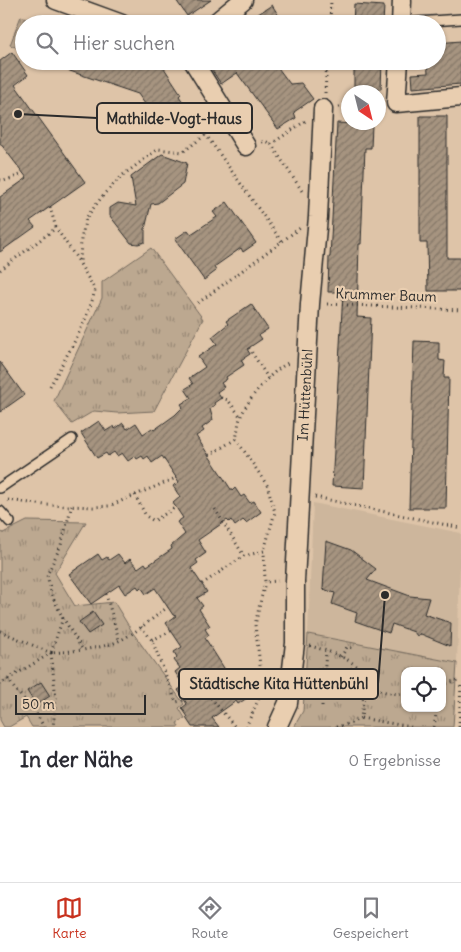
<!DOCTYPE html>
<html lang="de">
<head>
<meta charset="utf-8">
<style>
  body { margin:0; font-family:Delius,sans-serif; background:#f7f7f7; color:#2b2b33 }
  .controls { position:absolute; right:15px; bottom:15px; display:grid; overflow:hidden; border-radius:10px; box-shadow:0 1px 4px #0004 }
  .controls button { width:45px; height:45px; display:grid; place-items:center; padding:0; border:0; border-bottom:1px solid #e1e1e2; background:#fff; color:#2b2b33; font:25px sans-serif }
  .compass { position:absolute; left:341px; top:85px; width:45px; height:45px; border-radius:50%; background:#fff; box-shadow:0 1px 4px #0004; rotate:145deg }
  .scale { position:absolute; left:15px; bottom:12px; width:131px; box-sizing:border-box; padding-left:5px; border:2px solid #2b2b2b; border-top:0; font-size:14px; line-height:18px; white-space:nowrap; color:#2b2b2b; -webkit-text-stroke:4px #e9ceb0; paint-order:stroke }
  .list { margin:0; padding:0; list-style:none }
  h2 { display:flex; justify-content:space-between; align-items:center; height:65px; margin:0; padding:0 20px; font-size:21px }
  h2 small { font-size:16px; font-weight:400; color:#7c7c81 }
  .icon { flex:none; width:28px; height:28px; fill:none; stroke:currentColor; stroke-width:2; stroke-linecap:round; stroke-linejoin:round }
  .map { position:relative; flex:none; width:461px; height:727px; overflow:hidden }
  .search { position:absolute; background:#fff; box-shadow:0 1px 4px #0004; left:15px; right:15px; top:15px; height:55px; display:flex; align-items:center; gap:12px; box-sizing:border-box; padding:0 18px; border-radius:28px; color:#7c7c81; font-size:19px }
  .sheet { height:155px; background:#fff }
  nav { display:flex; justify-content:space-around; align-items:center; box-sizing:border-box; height:70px; border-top:1px solid #e1e1e2; background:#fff; font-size:14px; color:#7c7c81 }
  nav a { display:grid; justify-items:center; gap:2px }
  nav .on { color:#c8321e }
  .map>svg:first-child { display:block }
  .built { fill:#cdb69c }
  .grass { fill:url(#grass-tufts); stroke:#746a5e; fill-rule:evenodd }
  .building { fill:url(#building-hatch); stroke:#2b2b2b }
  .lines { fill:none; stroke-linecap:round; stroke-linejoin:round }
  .service-casing { stroke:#2b2b2b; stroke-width:12 }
  .minor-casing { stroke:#2b2b2b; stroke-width:21 }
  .path { stroke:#2b2b2b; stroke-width:3; stroke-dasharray:1 4; stroke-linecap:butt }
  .service { stroke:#e9ceb0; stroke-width:9 }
  .minor { stroke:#e9ceb0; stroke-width:18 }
  .labels { text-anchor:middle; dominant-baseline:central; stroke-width:4.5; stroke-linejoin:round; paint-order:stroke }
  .street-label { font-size:14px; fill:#2b2b2b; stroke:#e9ceb0 }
  .leader { fill:none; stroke:#2b2b2b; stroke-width:2 }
  .callout-dot { fill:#2b2b2b; stroke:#e9ceb0; stroke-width:2 }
  .callout { fill:#e9ceb0; stroke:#2b2b2b; stroke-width:2 }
  .callout-label { font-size:15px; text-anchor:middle; font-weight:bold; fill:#2b2b2b }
</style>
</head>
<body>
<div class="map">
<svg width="461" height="727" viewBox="0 0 461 727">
  <defs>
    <pattern id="grass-tufts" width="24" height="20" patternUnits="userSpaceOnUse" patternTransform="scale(1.25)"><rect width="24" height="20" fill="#bca890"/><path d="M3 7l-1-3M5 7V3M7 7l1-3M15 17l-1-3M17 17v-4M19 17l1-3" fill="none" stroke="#998976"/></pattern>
    <pattern id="building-hatch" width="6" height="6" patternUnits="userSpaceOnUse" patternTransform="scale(1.25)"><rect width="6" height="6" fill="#a69480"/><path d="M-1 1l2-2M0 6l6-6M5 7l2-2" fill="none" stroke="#877969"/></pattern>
  </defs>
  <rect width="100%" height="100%" fill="#dec4a8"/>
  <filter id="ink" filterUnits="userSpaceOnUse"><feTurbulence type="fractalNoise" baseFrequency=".02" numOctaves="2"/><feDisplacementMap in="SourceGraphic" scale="10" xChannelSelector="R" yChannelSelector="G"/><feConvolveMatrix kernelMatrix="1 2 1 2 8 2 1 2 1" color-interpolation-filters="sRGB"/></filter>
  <g filter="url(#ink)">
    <polygon class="built" points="313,503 461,533 457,663 308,634"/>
    <g class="grass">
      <polygon points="21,16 43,24 24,24 24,50 10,45"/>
      <polygon points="151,248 203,319 154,411 117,413 94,411 72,424 54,401 102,298 102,282"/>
      <polygon points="27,521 86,522 55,573 75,606 114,602 133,633 184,704 179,708 185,718 177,723 179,727 32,727 26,717 9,727 4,727 0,720 0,531 3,533"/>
      <path d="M 308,634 L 457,663 L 453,727 L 294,727 L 303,711 ZM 405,671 L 442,671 L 442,708 L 405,708 Z"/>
    </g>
    <g class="building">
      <polygon points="176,0 211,0 187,16"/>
      <polygon points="354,4 384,6 383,24 353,24"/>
      <polygon points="272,5 284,24 243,24"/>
      <polygon points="461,41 461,84 413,88 412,74 428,73 427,61 437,61 437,43"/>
      <polygon points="12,52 28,75 15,85 85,182 30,221 35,227 0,252 0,197 27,178 0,143 0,61"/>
      <polygon points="49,61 140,61 164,68 181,94 179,96 183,102 157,121 138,94 49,64"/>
      <polygon points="206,61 273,61 290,84 301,83 313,99 294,112 296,118 278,129 237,73 221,84"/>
      <polygon points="354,61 382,61 381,89 354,87"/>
      <polygon points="420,116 447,116 447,258 461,258 461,291 428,291 427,243 420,243"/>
      <polygon points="337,123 372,125 371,148 365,148 361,244 359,244 357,317 371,318 364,488 332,486 343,292 328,292 329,257 330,257"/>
      <polygon points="162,154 187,163 183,184 158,203 151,204 145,229 145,242 138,244 131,243 110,216 110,208 118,203 136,206 131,177"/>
      <polygon points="227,202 256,243 243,252 241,248 214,267 216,271 204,280 175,239 188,230 191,234 217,217 213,212"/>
      <polygon points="251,304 268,329 259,335 262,339 247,349 250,354 241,360 244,365 226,377 227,379 221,383 224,387 217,392 221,398 214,403 215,405 210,409 213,420 202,428 204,431 196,436 232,491 235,488 241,497 244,495 250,503 254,501 261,512 246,523 243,520 235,526 231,520 229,522 227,520 198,540 206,553 196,560 198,563 191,568 207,592 197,598 203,606 199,609 210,626 205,629 209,635 205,638 229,676 237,670 253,694 238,704 236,701 212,718 219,727 192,727 186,718 188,717 182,708 187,704 178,690 184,686 175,672 180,668 174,660 177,657 174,652 182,647 166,623 176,616 173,615 155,588 146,594 141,587 139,589 137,586 125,594 119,585 91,604 69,574 98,554 102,560 107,557 109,560 118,554 125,563 130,559 138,568 145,563 147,566 172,549 171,546 185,534 177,522 183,518 173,503 180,497 173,486 179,482 162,456 152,463 148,456 144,459 142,456 137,459 135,456 128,461 122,453 117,456 114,452 108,456 106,453 97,458 81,433 99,421 106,431 114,426 115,429 123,423 127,429 136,423 143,434 152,428 154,430 175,415 183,407 181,404 191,398 185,389 193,384 189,378 205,367 198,357 217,344 212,337 228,324 226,321"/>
      <polygon points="414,341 439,342 439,360 445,361 444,378 449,378 446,508 409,508"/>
      <polygon points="0,362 24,395 0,412"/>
      <polygon points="326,541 351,550 376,569 367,580 410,596 429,598 424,614 451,623 450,646 421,634 417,636 414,632 392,624 389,633 355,621 357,613 332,604 335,593 323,589"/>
      <polygon points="93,612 102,625 88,634 79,622"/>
      <polygon points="41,682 50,696 36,705 27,691"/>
    </g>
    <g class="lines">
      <defs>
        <g id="service">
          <polyline points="401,23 461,19"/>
          <polyline points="0,488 72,439"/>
          <polyline points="0,511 10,522"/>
        </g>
        <g id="minor">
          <polyline points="56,0 122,24"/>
          <polyline points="214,24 243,0"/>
          <polyline points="401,24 402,0"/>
          <polyline points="193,61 246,146"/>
          <polyline points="399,61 396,103 461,97"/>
          <path id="s1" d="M 277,727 L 288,703 L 295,643 L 295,581 L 307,359 L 310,304 L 318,217 L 323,109"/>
        </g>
      </defs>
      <use href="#service" class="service-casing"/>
      <use href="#minor" class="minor-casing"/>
      <g class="path">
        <polyline points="330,24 331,0"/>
        <polyline points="325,93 327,61"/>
        <polyline points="339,107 348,106"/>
        <polyline points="210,117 199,125 282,242"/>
        <polyline points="262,142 265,141 271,144 302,191"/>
        <polyline points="271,144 307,120"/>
        <polyline points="0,180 4,181 23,174"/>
        <polyline points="50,207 56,228 80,263"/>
        <polyline points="0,270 56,228"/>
        <polyline points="198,303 300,228"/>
        <polyline points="327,304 461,310"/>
        <polyline points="249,348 268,378"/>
        <path d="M 50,386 C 66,356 87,324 95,290 L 80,264 L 81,239 L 86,218 L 105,193 L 123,175 L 158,149 L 183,152 L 207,134"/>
        <polyline points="221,398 228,400 240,416"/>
        <polyline points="236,439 267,485 275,512 264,551"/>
        <path d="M 209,455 L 236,439 C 238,431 238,422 241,416 C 250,396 271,371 290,362"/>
        <polyline points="135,495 146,516 154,521 176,507"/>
        <polyline points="315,497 461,528"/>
        <polyline points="8,500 45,505 93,507 109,506 176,478"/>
        <path d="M 72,505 L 61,545 L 47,575 L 52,596 L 63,618 L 83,650 C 92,648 102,647 111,644 C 132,637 150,620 168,607"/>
        <polyline points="215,509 244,556"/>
        <polyline points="202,584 244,556 264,551 265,582 278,581"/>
        <polyline points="106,594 119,640"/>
        <polyline points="63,618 51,653 83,650"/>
        <polyline points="141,627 152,640 176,702 185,700"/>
        <polyline points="0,631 51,653 0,684"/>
        <polyline points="152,640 171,631"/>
        <path d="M 310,646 C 325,650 341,655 354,664 C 360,668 364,676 369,682 C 376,692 393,694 405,694"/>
        <polyline points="51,653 56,699 53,727"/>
        <polyline points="341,657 347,647 355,648"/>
        <polyline points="324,672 364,693 370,685"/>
        <polyline points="8,679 16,691 33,708 44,727"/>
        <polyline points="367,679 374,672"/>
        <polyline points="442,685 461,679"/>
        <polyline points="211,698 235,727"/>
        <polyline points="322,706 326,651"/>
        <polyline points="361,718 411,727"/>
        <polyline points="246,727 263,689 255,625 265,582"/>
        <polyline points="336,727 351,723 361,718 364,693"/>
        <polyline points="434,727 437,708"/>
        <polyline points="459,727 461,685"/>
      </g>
      <use href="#service" class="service"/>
      <use href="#minor" class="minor"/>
    </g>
  </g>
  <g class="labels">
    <g class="street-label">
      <text transform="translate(386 295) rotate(2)">Krummer Baum</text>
      <text stroke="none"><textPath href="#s1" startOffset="335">Im Hüttenbühl</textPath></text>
    </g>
  </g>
  <path class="leader" d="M18 114L97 118M385 595L378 684"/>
  <g class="callout-dot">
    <circle cx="18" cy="114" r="5"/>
    <circle cx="385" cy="595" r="5"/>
  </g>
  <g class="callout">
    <rect x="97" y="103" width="155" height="30" rx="5"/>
    <rect x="179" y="669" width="199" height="30" rx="5"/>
  </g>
  <g class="callout-label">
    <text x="174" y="124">Mathilde-Vogt-Haus</text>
    <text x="279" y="689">Städtische Kita Hüttenbühl</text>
  </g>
</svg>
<div class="controls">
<button><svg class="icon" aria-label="locate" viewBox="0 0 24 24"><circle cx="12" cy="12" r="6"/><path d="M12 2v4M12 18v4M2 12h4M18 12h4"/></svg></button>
</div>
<svg class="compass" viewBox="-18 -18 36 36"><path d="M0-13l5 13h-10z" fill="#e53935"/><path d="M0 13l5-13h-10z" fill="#7c7c81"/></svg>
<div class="scale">50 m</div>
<div class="search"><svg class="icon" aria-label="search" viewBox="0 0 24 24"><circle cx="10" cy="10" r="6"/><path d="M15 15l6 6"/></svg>Hier suchen</div>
</div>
<section class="sheet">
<h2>In der Nähe<small>0 Ergebnisse</small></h2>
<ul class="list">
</ul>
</section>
<nav>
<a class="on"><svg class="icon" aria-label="map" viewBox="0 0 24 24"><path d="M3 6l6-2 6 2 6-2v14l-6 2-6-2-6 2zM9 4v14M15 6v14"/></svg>Karte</a>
<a><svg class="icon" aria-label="directions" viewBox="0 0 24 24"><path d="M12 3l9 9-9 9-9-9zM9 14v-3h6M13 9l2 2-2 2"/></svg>Route</a>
<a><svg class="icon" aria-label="saved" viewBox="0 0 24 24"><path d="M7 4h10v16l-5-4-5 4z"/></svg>Gespeichert</a>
</nav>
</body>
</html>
